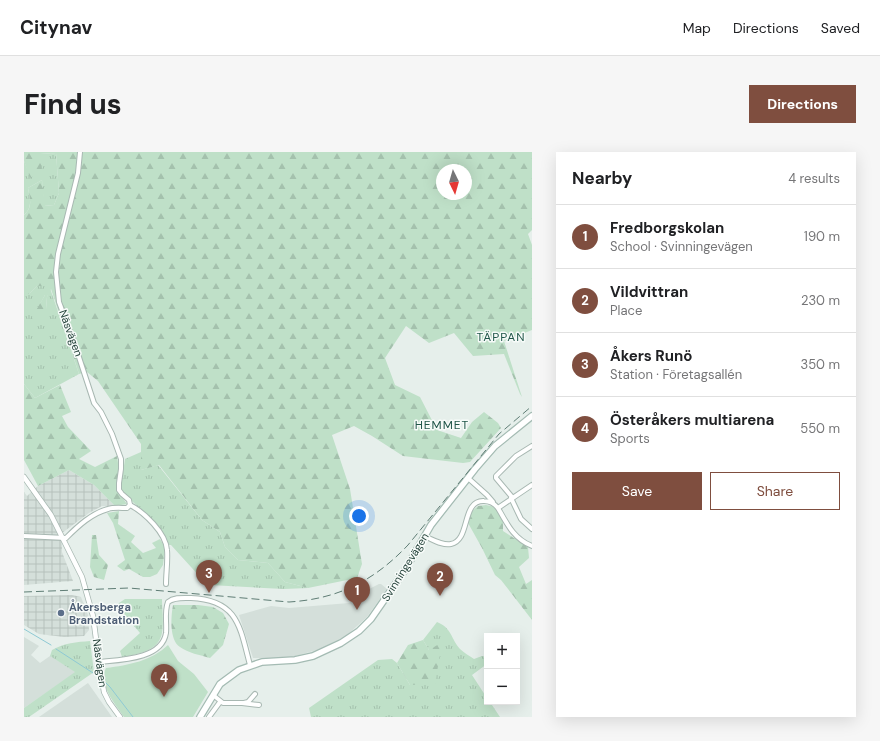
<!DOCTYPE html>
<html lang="en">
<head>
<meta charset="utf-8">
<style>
  body { margin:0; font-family:"DM Sans",sans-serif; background:#f6f6f6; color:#202124 }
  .controls { position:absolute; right:12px; bottom:12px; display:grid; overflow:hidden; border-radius:0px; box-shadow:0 4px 16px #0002 }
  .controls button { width:36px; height:36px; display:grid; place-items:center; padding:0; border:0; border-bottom:1px solid #e0e0e0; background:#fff; color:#202124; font:20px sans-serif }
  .compass { position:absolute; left:412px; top:12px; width:36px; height:36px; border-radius:50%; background:#fff; box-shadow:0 4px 16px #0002; rotate:175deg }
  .you { position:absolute; left:335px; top:364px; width:14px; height:14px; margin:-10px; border:3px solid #fff; border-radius:50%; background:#1a73e8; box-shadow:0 0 0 6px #1a73e833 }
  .badge { display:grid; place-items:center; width:26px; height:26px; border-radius:50%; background:#7f4e3f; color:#fff; font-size:13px; font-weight:700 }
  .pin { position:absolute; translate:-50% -33px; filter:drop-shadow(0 1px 2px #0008) }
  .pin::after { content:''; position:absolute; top:21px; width:14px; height:12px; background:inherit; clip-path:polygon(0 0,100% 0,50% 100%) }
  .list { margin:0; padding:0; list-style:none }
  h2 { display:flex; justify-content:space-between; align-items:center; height:52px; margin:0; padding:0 16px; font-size:17px }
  h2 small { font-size:13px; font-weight:400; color:#757577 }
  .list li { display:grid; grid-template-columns:26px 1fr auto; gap:12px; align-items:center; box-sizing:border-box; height:64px; padding:0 16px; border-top:1px solid #e0e0e0 }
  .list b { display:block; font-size:15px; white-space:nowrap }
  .list p { margin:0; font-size:13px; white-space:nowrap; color:#757577 }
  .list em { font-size:13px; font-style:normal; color:#757577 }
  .actions { display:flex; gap:8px; padding:12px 16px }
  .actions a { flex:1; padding:9px 0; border:1px solid #7f4e3f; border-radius:0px; text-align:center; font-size:14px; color:#7f4e3f }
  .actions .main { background:#7f4e3f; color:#fff }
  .map { position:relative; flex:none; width:508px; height:565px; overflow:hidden; border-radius:0px }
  header { display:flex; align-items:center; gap:24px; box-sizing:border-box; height:56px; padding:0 20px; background:#fff; border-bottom:1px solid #e0e0e0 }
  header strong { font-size:19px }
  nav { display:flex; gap:22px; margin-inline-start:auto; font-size:14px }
  .intro { display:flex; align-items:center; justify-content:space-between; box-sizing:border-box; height:96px; padding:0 24px }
  h1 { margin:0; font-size:28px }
  .button { padding:10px 18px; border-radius:0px; background:#7f4e3f; color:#fff; font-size:14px; font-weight:700 }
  main { display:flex; gap:24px; padding:0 24px }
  aside { flex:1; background:#fff; border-radius:0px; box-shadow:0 4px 16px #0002 }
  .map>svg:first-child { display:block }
  .built { fill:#d4dfda }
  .industrial { fill:url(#industrial-grid) }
  .grass { fill:url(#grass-tufts) }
  .forest { fill:url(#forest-firs); fill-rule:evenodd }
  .park { fill:#bfe0c8 }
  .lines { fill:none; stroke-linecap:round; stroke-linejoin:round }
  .stream { stroke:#8ec9d4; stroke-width:1 }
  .minor-casing { stroke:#a8b8b2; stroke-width:6 }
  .tertiary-casing { stroke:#a8b8b2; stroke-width:6 }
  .secondary-casing { stroke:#a4bbb3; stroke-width:8 }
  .minor { stroke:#fff; stroke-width:4 }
  .tertiary { stroke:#fff; stroke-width:4.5 }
  .secondary { stroke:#fff; stroke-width:5.5 }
  .rail { stroke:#5f7d75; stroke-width:1; stroke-dasharray:8 4; stroke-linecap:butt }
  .service-dot { fill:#5c6f8a; stroke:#f7fbf9; stroke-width:1.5 }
  .labels { text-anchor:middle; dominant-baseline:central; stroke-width:3; stroke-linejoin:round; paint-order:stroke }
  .street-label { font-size:11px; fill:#24423a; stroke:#f7fbf9 }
  .service-label { font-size:11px; font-weight:bold; fill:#4e5e75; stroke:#f7fbf9; text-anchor:start }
  .neighbourhood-label { font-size:12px; letter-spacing:1px; fill:#1f5548; stroke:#f7fbf9 }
</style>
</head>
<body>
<header>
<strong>Citynav</strong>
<nav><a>Map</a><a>Directions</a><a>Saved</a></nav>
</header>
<div class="intro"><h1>Find us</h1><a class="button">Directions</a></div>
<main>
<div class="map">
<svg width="508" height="565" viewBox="0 0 508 565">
  <defs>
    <pattern id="industrial-grid" width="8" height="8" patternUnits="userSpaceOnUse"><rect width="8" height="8" fill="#d4dfda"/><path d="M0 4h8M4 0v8" fill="none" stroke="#b6c1bc"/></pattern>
    <pattern id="grass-tufts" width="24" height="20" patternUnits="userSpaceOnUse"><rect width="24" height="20" fill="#bfe0c8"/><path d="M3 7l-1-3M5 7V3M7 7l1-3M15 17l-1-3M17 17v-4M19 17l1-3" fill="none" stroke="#a4c1ad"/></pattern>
    <pattern id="forest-firs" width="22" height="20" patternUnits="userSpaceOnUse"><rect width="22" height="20" fill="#bfe0c8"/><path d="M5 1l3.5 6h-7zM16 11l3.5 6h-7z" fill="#a4c1ad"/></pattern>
  </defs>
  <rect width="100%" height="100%" fill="#e6efeb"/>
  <g class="built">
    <polygon points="355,432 357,432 363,437 343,465 322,484 293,498 264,506 229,506 215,463 247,454 265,456 325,451 331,448 343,438"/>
    <polygon points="0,485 15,494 7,503 16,511 26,504 52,520 0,556"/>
    <polygon points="64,531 88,565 15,565"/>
  </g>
  <g class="industrial">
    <polygon points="45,318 70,333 91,354 78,354 65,361 38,381 38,400 49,429 0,433 0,340 3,344 14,334"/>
    <polygon points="48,443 57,445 64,463 65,478 60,484 40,485 15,482 0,473 0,444"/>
  </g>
  <g class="grass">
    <path d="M 32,1 L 35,41 L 30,53 L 20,54 L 18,28 L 4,36 C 6,47 9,55 0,63 L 0,9 L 7,25 L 16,2 Z"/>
    <polygon points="13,134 21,134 21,143 16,152 22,157 23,145 26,136 55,222 11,246 0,232 0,142 5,142"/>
    <polygon points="117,300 117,318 134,313 178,368 196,380 201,395 214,408 244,411 261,430 284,436 260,437 186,433 184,428 177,426 147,393 144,393 133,372 99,341 97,334 101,307"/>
    <path d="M 101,447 L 138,447 C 138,457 141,479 136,487 C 130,500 110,503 98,505 L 96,499 L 116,481 L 93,454 L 95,451 Z"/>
    <path d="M 413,470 C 428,476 427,487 436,497 C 440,501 446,504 450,507 L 458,504 L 463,505 L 463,512 L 448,523 L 463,546 L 463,550 L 466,550 L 476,565 L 287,565 L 285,556 L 354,508 L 368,507 L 373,511 L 386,533 L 405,498 L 399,488 Z"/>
    <path d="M 66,489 L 70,520 L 5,565 L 0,565 L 0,556 L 51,520 L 26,504 L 28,498 C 40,491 53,490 66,489 Z"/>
  </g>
  <g class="forest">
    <path d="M 0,0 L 508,0 L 508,78 L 504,82 L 508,93 L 508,178 L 480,189 L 498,245 L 496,242 L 480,202 L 449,204 L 430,181 L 405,191 L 382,174 L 361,206 L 371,233 L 396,245 L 413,278 L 437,286 L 448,270 L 460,260 L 474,271 L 477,276 L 446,310 L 439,311 L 379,304 L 348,284 L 330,274 L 308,283 L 326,337 L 338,412 L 333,426 L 284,436 L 261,430 L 244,411 L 214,408 L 201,395 L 196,380 L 178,368 L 135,313 L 117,318 L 117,292 L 74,229 L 63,220 L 55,222 L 27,137 L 23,145 L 22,157 L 9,174 L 1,177 L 21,143 L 21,134 L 13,134 L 5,142 L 0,142 L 0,63 C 9,55 6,47 4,36 L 18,28 L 21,54 L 30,53 L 35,41 L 32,1 L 16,2 L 18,19 L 6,26 L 0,9 ZM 418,18 L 442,18 L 442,42 L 418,42 Z"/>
    <polygon points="0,232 11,246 36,233 47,260 38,264 44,275 67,299 55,307 71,315 93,304 95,318 92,337 103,352 91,354 70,333 45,318 14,334 0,308"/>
    <polygon points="462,353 471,355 479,368 479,379 504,395 505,406 495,415 502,432 508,428 508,468 477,428 471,423 458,396 444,371 445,362 454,354"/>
    <polygon points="95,359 94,372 111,384 107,390 119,401 132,396 128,391 136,387 141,395 139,413 133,422 126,425 119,425 105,417 100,419 93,414 101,408 89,371 83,361"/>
    <polygon points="68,383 72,383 75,403 84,413 80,428 70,425 66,415"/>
    <path d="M 149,453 L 174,453 L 189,455 L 199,461 L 205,472 L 199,493 L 186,506 C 176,503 164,501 156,495 C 145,488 147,464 149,453 Z"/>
    <polygon points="399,488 405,498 415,492 417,496 411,532 386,533 373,511 384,493"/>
  </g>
  <path class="park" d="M 144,493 L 154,509 L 170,522 L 184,540 L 169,565 L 100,565 C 92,553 73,531 82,516 C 105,513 127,509 144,493 Z"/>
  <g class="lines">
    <g class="stream">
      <polyline points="0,477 27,493"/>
      <polyline points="32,497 69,521"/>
      <polyline points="81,530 86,535 109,565"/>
    </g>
    <defs>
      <g id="minor">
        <polyline points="56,0 54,21 34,102 32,120 35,150 52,196 70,251 77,260 88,282 97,307 97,317 95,331 95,338 98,342 105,348 106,353"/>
        <polyline points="444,326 463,343 469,350"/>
        <polyline points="488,345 472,326 472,324 492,304 508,294"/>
        <polyline points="487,346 497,367 508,377"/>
        <path d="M 106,353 C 120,360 142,381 143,398 C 144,409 142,421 142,432"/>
        <polyline points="474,356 508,333"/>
        <path d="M 0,384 L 42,386 C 54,374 68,361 84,357 C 90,355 97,356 103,356 L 106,353"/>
        <path d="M 400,384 C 408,387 418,394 427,392 C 447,388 437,348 460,349 C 466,349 470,351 474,356 C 483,372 490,387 508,394"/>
        <path d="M 75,510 C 94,508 138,508 142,481 C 143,471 140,460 144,450 C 150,445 159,446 167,446 C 214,448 216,475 226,513"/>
        <polyline points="189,543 199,551 218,551 235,553"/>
        <polyline points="220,551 224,550 231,542"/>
        <polyline points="185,565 196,550"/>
      </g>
      <polyline id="tertiary" points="0,325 27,363 58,425 69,464 75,510 80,540 85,550 96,565"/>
      <polyline id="secondary" points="176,565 196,532 215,518 238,510 271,508 289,504 317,491 335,479 347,467 381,418 407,373 451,317 471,294 508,264"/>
    </defs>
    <use href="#minor" class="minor-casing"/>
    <use href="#tertiary" class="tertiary-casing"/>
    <use href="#secondary" class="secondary-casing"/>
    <use href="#minor" class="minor"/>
    <use href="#tertiary" class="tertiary"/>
    <use href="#secondary" class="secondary"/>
    <path class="rail" d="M 0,440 L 105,436 L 265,450 C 314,447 350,429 384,393 L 475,282 L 508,254"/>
  </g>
  <circle class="service-dot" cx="37" cy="461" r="4"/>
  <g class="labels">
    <g class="street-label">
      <text transform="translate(47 181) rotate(70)">Näsvägen</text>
      <text transform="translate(381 415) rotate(-58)">Svinningevägen</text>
      <text transform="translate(76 511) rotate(82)">Näsvägen</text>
    </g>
    <g class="service-label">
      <text x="45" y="455">Åkersberga<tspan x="45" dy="13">Brandstation</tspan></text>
    </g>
    <g class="neighbourhood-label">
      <text x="477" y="185">TÄPPAN</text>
      <text x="418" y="273">HEMMET</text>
    </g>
  </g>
</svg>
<div class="controls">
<button>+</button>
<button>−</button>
</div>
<svg class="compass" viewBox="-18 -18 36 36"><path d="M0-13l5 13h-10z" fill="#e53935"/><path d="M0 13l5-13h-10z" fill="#757577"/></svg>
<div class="you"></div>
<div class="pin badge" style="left:333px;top:458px">1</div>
<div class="pin badge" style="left:416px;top:444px">2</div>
<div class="pin badge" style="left:185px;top:441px">3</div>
<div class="pin badge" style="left:140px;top:545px">4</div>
</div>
<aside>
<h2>Nearby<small>4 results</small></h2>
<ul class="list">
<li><span class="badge">1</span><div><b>Fredborgskolan</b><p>School · Svinningevägen</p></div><em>190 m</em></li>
<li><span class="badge">2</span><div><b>Vildvittran</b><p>Place</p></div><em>230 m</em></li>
<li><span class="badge">3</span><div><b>Åkers Runö</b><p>Station · Företagsallén</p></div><em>350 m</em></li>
<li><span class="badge">4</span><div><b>Österåkers multiarena</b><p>Sports</p></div><em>550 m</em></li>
</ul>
<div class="actions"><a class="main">Save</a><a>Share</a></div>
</aside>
</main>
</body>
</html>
